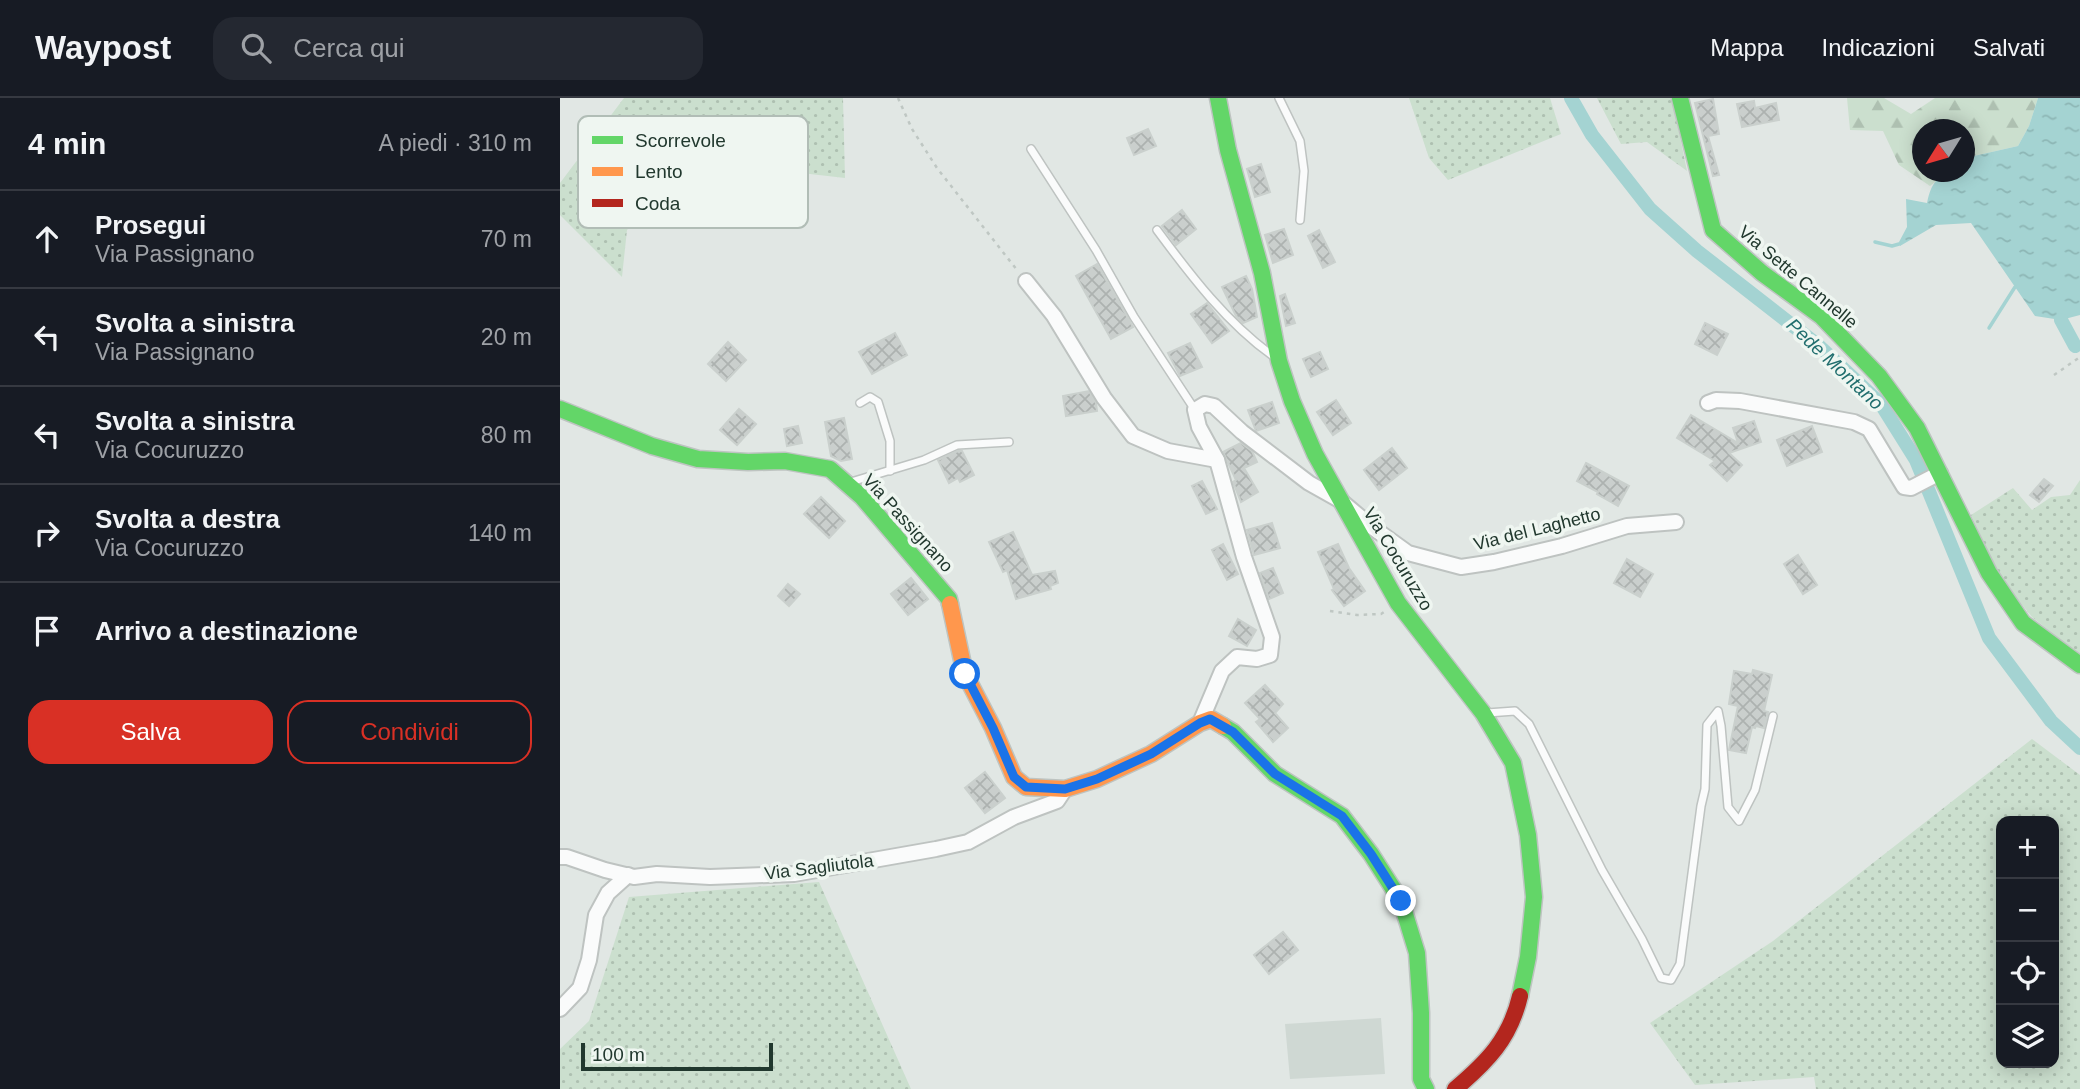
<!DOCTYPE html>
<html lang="it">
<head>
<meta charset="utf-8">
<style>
  body { margin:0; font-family:Helvetica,sans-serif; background:#242831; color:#f1f3f6 }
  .controls { position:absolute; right:21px; bottom:21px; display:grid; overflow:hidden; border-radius:14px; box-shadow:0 4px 18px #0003 }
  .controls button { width:63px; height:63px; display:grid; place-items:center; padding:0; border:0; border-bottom:2px solid #363941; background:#171b24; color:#f1f3f6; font:35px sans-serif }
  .compass { position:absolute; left:1352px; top:21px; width:63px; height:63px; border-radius:50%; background:#171b24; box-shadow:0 4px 18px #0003; rotate:233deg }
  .scale { position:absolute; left:21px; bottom:18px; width:192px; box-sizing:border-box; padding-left:7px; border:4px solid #21382e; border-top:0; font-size:19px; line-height:24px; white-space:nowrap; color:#21382e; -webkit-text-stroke:5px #eff6f1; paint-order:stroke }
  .stop { position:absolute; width:21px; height:21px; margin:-16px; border:5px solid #1a73e8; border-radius:50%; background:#fff }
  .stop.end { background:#1a73e8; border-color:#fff; box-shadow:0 2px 7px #0008 }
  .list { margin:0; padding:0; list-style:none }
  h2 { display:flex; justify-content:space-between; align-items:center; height:91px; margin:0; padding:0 28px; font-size:30px }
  h2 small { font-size:23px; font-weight:400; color:#9ea1a6 }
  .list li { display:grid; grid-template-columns:46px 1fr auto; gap:21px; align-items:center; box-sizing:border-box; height:98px; padding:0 28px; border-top:2px solid #363941 }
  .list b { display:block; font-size:26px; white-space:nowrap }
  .list p { margin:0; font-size:23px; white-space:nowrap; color:#9ea1a6 }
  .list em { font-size:23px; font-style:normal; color:#9ea1a6 }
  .actions { display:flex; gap:14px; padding:21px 28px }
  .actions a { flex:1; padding:16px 0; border:2px solid #d93025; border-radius:21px; text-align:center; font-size:24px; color:#d93025 }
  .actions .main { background:#d93025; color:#fff }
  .icon { flex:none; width:38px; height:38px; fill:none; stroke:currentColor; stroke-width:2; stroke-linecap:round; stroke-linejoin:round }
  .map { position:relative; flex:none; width:1520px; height:991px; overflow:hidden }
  header { display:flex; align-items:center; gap:42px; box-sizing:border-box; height:98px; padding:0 35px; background:#171b24; border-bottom:2px solid #363941 }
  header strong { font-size:33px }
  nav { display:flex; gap:38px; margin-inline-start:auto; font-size:24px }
  .search { width:490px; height:63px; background:#242831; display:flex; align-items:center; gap:18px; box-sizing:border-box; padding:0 24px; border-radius:21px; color:#9ea1a6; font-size:26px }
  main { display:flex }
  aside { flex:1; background:#171b24 }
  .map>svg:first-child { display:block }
  .built { fill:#cfd8d3 }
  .grass { fill:url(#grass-dots); fill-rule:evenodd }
  .forest { fill:url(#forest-firs) }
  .water { fill:url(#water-ripples) }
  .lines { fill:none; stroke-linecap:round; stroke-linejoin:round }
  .stream { stroke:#a4d3d2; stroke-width:3.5 }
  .canal { stroke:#a4d3d2; stroke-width:14 }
  .building { fill:url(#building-cross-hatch); stroke:#cad0cd; stroke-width:2 }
  .lane-casing { stroke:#bec3c1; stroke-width:10 }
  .street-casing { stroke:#bec3c1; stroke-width:18 }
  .fast-casing { stroke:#bec4c1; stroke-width:19 }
  .slow-casing { stroke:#bec4c1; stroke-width:19 }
  .jam-casing { stroke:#bec4c1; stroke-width:19 }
  .path { stroke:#bfc7c3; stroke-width:2.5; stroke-dasharray:3.5 5; stroke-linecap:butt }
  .lane { stroke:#fafbfb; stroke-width:7 }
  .street { stroke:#fafbfb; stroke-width:14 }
  .fast { stroke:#63d668; stroke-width:16 }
  .slow { stroke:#ff974d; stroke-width:16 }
  .jam { stroke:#b3261e; stroke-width:16 }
  .route { stroke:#1a73e8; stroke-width:9 }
  .labels { text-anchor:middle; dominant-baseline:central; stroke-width:7; stroke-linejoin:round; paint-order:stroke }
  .street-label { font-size:18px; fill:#21382e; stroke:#eff6f1 }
  .water-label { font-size:19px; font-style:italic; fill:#216e6e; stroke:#eff6f1 }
  .key { fill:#eff6f1; stroke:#b1bdb6; stroke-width:2 }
  .key-label { font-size:19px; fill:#21382e }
</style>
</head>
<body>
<header>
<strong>Waypost</strong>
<div class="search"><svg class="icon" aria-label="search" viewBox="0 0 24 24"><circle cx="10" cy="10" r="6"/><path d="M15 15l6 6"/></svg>Cerca qui</div>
<nav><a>Mappa</a><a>Indicazioni</a><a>Salvati</a></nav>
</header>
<main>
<aside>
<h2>4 min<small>A piedi · 310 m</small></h2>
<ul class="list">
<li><svg class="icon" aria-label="ahead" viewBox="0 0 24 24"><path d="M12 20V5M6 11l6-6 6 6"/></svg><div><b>Prosegui</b><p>Via Passignano</p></div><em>70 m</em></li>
<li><svg class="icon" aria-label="left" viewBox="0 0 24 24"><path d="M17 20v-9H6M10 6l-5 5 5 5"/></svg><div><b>Svolta a sinistra</b><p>Via Passignano</p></div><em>20 m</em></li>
<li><svg class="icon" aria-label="left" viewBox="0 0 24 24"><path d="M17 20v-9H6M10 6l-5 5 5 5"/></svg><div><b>Svolta a sinistra</b><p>Via Cocuruzzo</p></div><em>80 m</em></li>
<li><svg class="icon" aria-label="right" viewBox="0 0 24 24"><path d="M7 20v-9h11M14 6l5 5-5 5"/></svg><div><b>Svolta a destra</b><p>Via Cocuruzzo</p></div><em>140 m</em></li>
<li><svg class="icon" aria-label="arrive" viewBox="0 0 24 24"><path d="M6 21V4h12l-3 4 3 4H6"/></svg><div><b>Arrivo a destinazione</b></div></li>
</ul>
<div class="actions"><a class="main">Salva</a><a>Condividi</a></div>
</aside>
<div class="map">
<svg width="1520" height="991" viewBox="0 0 1520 991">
  <defs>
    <pattern id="grass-dots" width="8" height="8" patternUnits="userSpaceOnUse" patternTransform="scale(1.75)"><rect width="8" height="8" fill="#cbdfce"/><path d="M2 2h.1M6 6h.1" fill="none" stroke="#aec0b1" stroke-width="1.8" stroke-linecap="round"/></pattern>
    <pattern id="forest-firs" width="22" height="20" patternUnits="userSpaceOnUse" patternTransform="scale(1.75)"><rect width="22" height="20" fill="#cbdfce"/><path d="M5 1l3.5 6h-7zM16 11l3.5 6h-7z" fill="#aec0b1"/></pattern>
    <pattern id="water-ripples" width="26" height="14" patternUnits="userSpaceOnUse" patternTransform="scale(1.75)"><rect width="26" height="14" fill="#a4d3d2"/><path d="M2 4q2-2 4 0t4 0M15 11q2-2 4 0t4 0" fill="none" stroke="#8db6b5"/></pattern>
    <pattern id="building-cross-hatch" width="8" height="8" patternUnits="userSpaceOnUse" patternTransform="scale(1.75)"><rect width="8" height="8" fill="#cacfcd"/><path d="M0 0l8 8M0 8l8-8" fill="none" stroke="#adb2b0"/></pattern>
  </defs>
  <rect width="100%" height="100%" fill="#e1e7e4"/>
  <polygon class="built" points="821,920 825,976 730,981 725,926"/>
  <g class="grass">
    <polygon points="64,0 283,0 285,80 190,69 170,112 107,90 67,132 62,179 0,117 0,85"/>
    <polygon points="849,0 990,0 1001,36 888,82 869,60"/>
    <polygon points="1037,0 1112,0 1127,73 1087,44 1061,46"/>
    <polygon points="1520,382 1520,557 1472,519 1441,481 1411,417 1453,390 1472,412 1491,399 1510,397"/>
    <path d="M 1472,641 L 1520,677 L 1520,991 L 1256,991 L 1254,979 L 1135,987 L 1090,925 L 1213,843 ZM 1441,723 L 1494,723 L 1494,965 L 1441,965 Z"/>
    <polygon points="259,784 351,991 0,991 0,951 29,923 69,799"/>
  </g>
  <polygon class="forest" points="1287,0 1324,0 1351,16 1375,0 1478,0 1469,28 1458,48 1405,60 1405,32 1363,32 1363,74 1388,74 1370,88 1339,67 1323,33 1290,32"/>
  <path class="water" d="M 1478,0 L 1520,0 L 1520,217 L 1501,222 L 1475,218 L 1411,125 L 1376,127 L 1340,148 L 1339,144 L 1347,129 L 1346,101 L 1367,105 C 1372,81 1380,74 1405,74 L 1405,60 L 1458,48 L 1469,28 Z"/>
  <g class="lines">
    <g class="stream">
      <polyline points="1315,144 1332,148 1339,146"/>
      <polyline points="1429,230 1455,189"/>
    </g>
    <g class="canal">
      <polyline points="1011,0 1032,37 1090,111 1137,153 1259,248 1321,306 1356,362 1429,540 1491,623 1520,650"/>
      <polyline points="1501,222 1515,248"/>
    </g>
  </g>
  <g class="building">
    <polygon points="1153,1 1159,36 1148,38 1159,77 1153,78 1135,5"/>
    <polygon points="1194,3 1195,10 1216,5 1219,22 1182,29 1177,6"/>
    <polygon points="588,31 596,48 574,57 567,40"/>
    <polygon points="701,66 710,94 695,99 687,71"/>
    <polygon points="622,112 636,131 616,147 602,128"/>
    <polygon points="724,131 733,157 713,165 705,137"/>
    <polygon points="759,132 775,164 763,170 748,138"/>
    <polygon points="537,166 573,229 551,241 516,178"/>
    <polygon points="686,178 692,191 697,219 683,225 676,218 662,189"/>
    <polygon points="725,196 735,225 726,228 720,198"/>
    <polygon points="647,205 669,233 652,245 631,216"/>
    <polygon points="1145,225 1168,236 1157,257 1135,246"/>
    <polygon points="335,235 347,257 312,276 299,254"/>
    <polygon points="168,244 186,262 166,283 148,266"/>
    <polygon points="630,245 642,269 620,278 608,255"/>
    <polygon points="760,254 768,271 751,279 743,261"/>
    <polygon points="529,293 536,305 537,313 506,318 503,298"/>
    <polygon points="776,302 791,325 773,337 757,314"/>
    <polygon points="712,304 719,325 696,333 688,312"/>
    <polygon points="179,311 196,326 177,347 160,332"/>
    <polygon points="1131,317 1178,345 1173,330 1194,323 1201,344 1169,355 1182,367 1167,383 1150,367 1155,363 1117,340"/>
    <polygon points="284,320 292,361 281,363 271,358 265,324"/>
    <polygon points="238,328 242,345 227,348 224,331"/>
    <polygon points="1252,328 1262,354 1227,368 1217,342"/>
    <polygon points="681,345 692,353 697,364 684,370 698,394 681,404 673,384 676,382 663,354"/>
    <polygon points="832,350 847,370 819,392 804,372"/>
    <polygon points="398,353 402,353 414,377 400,384 398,380 389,385 378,362"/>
    <polygon points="1026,365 1069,388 1058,408 1037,396 1038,394 1017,383"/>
    <polygon points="1484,381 1493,388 1479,404 1470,397"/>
    <polygon points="642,383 657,411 646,416 632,388"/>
    <polygon points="261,399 285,423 269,440 244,416"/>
    <polygon points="712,425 720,450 694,457 687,432"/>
    <polygon points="453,434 472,477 495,473 498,485 490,488 491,491 456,501 447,472 443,474 429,444"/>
    <polygon points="663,446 678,476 667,482 652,452"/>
    <polygon points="778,446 789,470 805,493 784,508 772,492 774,491 758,454"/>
    <polygon points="1238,457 1257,487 1243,496 1224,466"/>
    <polygon points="1067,461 1093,476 1080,499 1054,485"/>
    <polygon points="713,470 723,495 709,501 700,475"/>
    <polygon points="351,480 368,501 348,517 331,496"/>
    <polygon points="228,486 240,496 229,508 218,498"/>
    <polygon points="678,521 696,532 687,548 669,538"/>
    <polygon points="1193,572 1212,577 1204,613 1208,614 1204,630 1196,628 1195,630 1192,629 1186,655 1169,652 1178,608 1169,606 1174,573 1192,576"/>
    <polygon points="705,587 723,606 715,615 728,630 713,644 696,624 700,621 685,605"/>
    <polygon points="425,674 445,700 425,715 405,690"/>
    <polygon points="723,834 738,852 709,876 694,857"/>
  </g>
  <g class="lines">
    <defs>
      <g id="lane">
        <polyline points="719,0 740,43 744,73 740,122"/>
        <polyline points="471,51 536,152 574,219 635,312"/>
        <path d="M 597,132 C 631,178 667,225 713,258"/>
        <polyline points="300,305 310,299 318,304 330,343 330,373"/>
        <polyline points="291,384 364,362 397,347 449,344"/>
        <polyline points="927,615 955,613 969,626 1042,772 1082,841 1101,880 1111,882 1120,866 1141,708 1145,691 1147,627 1158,613 1161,628 1168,709 1179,723 1195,692 1213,618"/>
      </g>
      <g id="street">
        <polyline points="466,183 494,218 544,300 573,338 608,353 657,362"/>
        <polyline points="1148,305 1156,302 1180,303 1294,324 1309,331 1344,389 1351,390 1380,375"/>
        <polyline points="640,625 662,573 677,559 697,561 710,557 712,539 684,459 657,362 639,329 635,312 645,306 654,308 682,334 749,385 781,403 812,429 848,455 901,469 934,464 1002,448 1067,428 1116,424"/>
        <polyline points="0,759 7,759 45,772 74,779 97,776 150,779 234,776 376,751 408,744 454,719 497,703 505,691"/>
        <polyline points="0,911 20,890 29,862 36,817 48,795 68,777"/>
      </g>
      <g id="fast">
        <polyline points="658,0 668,52 702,175 719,263 732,303 755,356 838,505 923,615 953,665 968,737 974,799 968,859 960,898"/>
        <polyline points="1120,0 1153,132 1202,175 1261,218 1319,278 1357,330 1429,475 1463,525 1520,567"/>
        <polyline points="0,311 92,348 138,361 188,364 225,363 270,371 302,399 389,501 390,506"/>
        <polyline points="663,628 673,634 715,676 782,718 811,756 841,803 857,855 861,915 861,981 866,991"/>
      </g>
      <polyline id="slow" points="390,506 405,576 433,630 454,679 466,689 505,691 537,681 591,656 640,625 651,621 663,628"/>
      <path id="jam" d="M 895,991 C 927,964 950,941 960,898"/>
    </defs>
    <use href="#lane" class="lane-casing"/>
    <use href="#street" class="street-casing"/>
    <use href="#fast" class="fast-casing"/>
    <use href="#slow" class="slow-casing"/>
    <use href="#jam" class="jam-casing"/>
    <g class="path">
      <polyline points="338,0 352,31 377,70 457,172"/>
      <polyline points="1494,277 1520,259"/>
      <polyline points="770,513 797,517 821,516 824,514"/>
    </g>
    <use href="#lane" class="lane"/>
    <use href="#street" class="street"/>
    <use href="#fast" class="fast"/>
    <use href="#slow" class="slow"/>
    <use href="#jam" class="jam"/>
  </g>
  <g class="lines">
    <polyline class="route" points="405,576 433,630 454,679 466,689 505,691 537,681 591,656 640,625 650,621 673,634 715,676 782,718 811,756 841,803"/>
  </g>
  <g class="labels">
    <g class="street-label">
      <text transform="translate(1238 179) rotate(40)">Via Sette Cannelle</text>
      <text transform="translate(348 425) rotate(48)">Via Passignano</text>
      <text transform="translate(977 431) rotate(-14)">Via del Laghetto</text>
      <text transform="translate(838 461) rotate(59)">Via Cocuruzzo</text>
      <text transform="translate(259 769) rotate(-7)">Via Sagliutola</text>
    </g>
    <g class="water-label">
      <text transform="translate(1275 266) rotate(43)">Pede Montano</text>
    </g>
  </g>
  <rect x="18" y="18" width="230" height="112" rx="10" class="key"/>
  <rect x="32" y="38" width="31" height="8" fill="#63d668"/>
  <rect x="32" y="69" width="31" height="9" fill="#ff974d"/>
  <rect x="32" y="101" width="31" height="8" fill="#b3261e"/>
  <g class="key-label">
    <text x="75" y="49">Scorrevole</text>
    <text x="75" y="80">Lento</text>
    <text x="75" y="112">Coda</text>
  </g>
</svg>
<div class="controls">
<button>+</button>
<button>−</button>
<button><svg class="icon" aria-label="locate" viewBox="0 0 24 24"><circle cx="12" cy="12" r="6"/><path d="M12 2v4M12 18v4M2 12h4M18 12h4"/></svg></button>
<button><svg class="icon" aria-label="layers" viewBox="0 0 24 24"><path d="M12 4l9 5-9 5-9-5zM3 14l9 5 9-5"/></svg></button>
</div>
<svg class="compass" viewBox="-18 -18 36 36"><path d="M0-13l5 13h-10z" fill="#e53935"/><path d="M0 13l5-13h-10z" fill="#9ea1a6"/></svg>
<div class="scale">100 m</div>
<div class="stop" style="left:405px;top:576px"></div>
<div class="stop end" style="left:841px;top:803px"></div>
</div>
</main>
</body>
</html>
